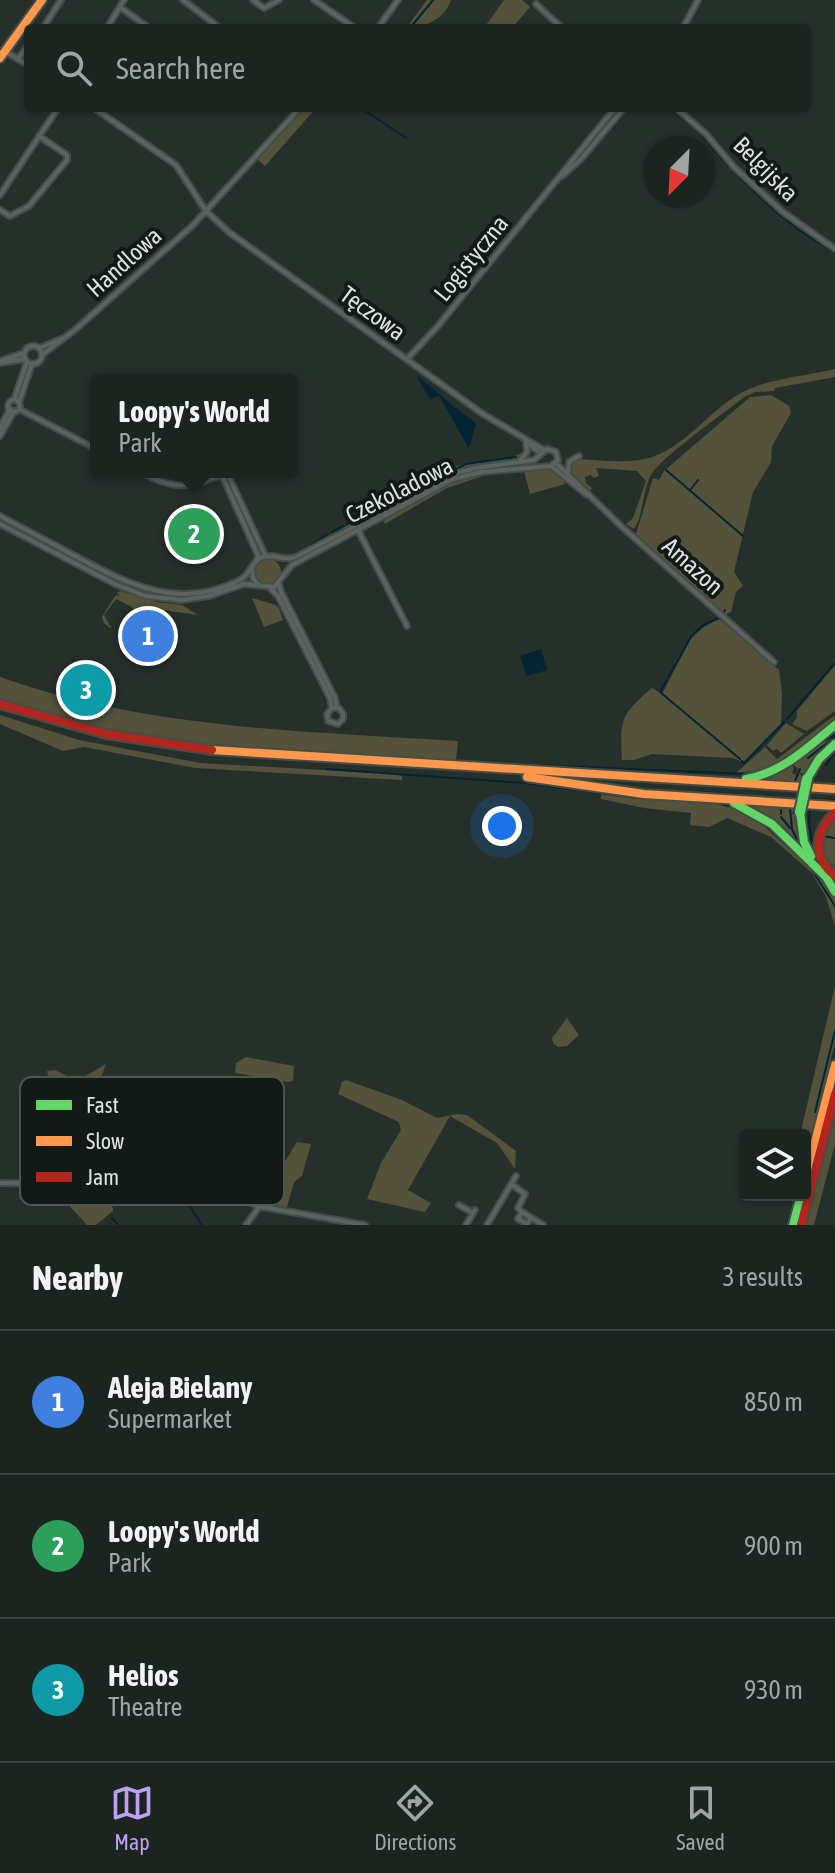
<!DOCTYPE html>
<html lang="en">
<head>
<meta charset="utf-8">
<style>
  body { margin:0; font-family:"Asap Condensed",sans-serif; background:#252c29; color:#f1f3f6 }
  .controls { position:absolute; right:24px; bottom:24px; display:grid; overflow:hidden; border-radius:8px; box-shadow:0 2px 6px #0004 }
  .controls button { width:72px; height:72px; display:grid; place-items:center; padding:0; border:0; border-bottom:2px solid #3a413e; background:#1c2420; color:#f1f3f6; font:40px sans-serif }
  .compass { position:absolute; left:643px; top:136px; width:72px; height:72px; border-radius:50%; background:#1c2420; box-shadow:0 2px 6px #0004; rotate:204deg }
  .you { position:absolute; left:502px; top:826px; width:28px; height:28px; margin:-20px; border:6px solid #fff; border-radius:50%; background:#1a73e8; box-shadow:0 0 0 12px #1a73e833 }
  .badge { display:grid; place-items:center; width:52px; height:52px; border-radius:50%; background:#bca0f2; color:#fff; font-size:26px; font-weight:700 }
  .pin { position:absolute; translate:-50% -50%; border:4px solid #fff; box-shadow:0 2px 8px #0006 }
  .popup { position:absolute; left:90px; top:374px; width:208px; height:104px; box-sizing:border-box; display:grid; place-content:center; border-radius:8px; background:#1c2420; filter:drop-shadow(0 2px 6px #0005); font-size:26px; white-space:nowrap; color:#a0a4a5 }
  .popup b { font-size:30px; color:#f1f3f6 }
  .popup::after { content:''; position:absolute; left:50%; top:100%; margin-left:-16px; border:16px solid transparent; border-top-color:#1c2420 }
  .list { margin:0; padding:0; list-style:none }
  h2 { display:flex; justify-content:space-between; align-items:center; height:104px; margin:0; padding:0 32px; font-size:34px }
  h2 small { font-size:26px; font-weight:400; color:#a0a4a5 }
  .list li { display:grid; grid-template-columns:52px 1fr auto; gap:24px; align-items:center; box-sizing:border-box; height:144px; padding:0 32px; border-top:2px solid #3a413e }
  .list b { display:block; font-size:30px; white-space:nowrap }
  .list p { margin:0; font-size:26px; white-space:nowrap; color:#a0a4a5 }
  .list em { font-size:26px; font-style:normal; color:#a0a4a5 }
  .icon { flex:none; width:44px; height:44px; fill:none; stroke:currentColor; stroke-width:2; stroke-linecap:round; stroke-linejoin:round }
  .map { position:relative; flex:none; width:835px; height:1225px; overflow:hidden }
  .search { position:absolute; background:#1c2420; box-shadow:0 2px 6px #0004; left:24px; right:24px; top:24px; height:88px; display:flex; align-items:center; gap:20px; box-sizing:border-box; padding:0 28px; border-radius:8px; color:#a0a4a5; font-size:30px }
  .sheet { height:536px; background:#1c2420 }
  nav { display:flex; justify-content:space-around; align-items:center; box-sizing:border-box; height:112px; border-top:2px solid #3a413e; background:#1c2420; font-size:22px; color:#a0a4a5 }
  nav a { display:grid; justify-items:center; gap:4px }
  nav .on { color:#bca0f2 }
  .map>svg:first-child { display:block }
  .green { fill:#54523a }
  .water { fill:#032433 }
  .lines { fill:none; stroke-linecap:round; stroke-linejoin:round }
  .stream { stroke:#032433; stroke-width:2 }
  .street-casing { stroke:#444d48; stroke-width:8 }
  .fast-casing { stroke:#444d48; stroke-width:12 }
  .slow-casing { stroke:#444d48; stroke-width:12 }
  .jam-casing { stroke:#444d48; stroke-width:12 }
  .street { stroke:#5c625f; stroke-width:4 }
  .fast { stroke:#63d668; stroke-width:8 }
  .slow { stroke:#ff974d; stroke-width:8 }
  .jam { stroke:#b3261e; stroke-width:8 }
  .fast-bridge-casing { stroke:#444d48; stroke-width:14; stroke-linecap:butt }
  .fast-bridge { stroke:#63d668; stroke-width:10 }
  .labels { text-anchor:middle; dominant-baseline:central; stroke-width:8; stroke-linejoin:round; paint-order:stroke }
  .street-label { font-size:24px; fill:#dae4df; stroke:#121916 }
  .key { fill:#121916; stroke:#4e5652; stroke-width:2 }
  .key-label { font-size:22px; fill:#dae4df }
</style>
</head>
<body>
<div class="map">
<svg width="835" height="1225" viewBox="0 0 835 1225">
  <rect width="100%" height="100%" fill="#26302b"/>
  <g class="green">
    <path d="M 427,0 L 451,0 C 445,19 424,28 406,28 Z"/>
    <polygon points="504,0 522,0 530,7 512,28 484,28"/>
    <polygon points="302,108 316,108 265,166 257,159"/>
    <path d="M 835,369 L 835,377 L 775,388 L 774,391 L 755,392 L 744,397 C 727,411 659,459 651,475 C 642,492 644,514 634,529 L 626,524 L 633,518 L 646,481 L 637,471 L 596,468 L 599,476 L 594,478 L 590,475 L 585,477 L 586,483 L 592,488 L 589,492 L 569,474 L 571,463 L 575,459 C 601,460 631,465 655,456 C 689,443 712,407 745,391 C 772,378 806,376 835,369 Z"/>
    <polygon points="771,395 789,406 791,413 772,446 771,462 753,492 734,572 743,586 736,592 731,612 725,615 636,534 653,478 659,480 664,471 750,397"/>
    <path d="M 523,452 L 520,458 L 461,468 L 348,527 L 347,524 C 382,505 419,479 457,466 C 477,459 505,463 523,452 Z"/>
    <path d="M 545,469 C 554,470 563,475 565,484 L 530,494 L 524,471 Z"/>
    <path d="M 520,470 L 486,475 L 447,488 L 388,522 L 385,524 L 384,521 C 400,505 449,479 474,475 C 489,472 505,472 520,470 Z"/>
    <circle cx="268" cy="572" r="13"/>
    <polygon points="120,591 156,602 182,605 198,615 141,607 133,610 132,607 116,599 104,615 110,626 112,626 110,628 104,623 102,617 115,596 120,595 117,593"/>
    <polygon points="252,598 276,605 279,608 283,620 264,627"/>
    <path d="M 719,619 L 779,670 L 782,693 L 781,724 L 744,762 L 732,758 L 652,754 L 634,760 L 622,760 C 620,720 620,715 652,688 L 662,694 L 690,640 L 702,628 Z"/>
    <polygon points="835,665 835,711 807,731 792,724 797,718 797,711"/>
    <path d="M 0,677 C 147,729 304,731 458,741 L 456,760 L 194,746 L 132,736 L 0,700 Z"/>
    <polygon points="0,715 79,740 200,763 394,774 402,776 402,780 195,768 84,747 63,751 0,724"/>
    <polygon points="835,715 835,722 787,759 766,769 763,767 763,770 736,773 765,747 777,759"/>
    <polygon points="786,723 804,734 781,753 777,749 773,751 767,745"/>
    <polygon points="835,734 835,740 805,774 800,773 803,780 801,784 755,781 791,765 794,768 792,773 796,775 798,769 792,763"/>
    <polygon points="601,792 723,804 761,820 810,864 832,892 835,899 835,926 826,897 812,873 771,837 727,818 709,827 690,825 691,813 644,808 601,799"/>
    <polygon points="739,802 797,805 792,814 797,814 803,845"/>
    <polygon points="835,816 835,873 829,869 819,847 828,821"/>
    <polygon points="835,986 835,1043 805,1157 805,1135 800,1135"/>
    <polygon points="567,1018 579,1035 567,1046 558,1047 553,1043 552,1038"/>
    <polygon points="246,1057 294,1066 293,1081 288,1082 235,1073 236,1063"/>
    <polygon points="106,1064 94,1098 81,1115 84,1145 105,1164 108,1173 101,1182 96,1183 97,1188 43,1181 40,1177 63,1131 54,1115 53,1094 47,1071 55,1070 77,1081"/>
    <polygon points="346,1080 402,1100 437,1118 457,1114 467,1115 516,1151 515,1169 497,1143 450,1116 408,1190 431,1203 425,1212 367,1199 381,1163 401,1130 399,1122 338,1094 342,1082"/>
    <polygon points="835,1117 835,1144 814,1225 806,1225"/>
    <polygon points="297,1142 311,1144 302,1176 294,1182 287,1207 273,1205 276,1191 273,1188 278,1173"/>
    <polygon points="53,1188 103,1193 113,1208 113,1211 96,1225 87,1225"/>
  </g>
  <g class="water">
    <path d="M 416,375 C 437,391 454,408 476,423 L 470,446 L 468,447 L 439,396 L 430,399 Z"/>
    <polygon points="541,649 547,670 527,676 520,656"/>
  </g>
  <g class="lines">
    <g class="stream">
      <polyline points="410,28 433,0"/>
      <polyline points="361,108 406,138"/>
      <polyline points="669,108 697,130 734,172 774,210 799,230 835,253"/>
      <polyline points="666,470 743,536"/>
      <polyline points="691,489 698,480"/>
      <polyline points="347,524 466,464 516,457"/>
      <polyline points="332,532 343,526"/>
      <polyline points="309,547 327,534"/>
      <polyline points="723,613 725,610"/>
      <polyline points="719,618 705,624 692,635 660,692 740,759"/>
      <polyline points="787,719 835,663"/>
      <polyline points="822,742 835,735"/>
      <polyline points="808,758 835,737"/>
      <polyline points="742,761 744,763 784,722"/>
      <polyline points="491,763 748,774"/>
      <polyline points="826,765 835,752"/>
      <polyline points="326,769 524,783 637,798"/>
      <polyline points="795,781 800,769"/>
      <polyline points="696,792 746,795"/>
      <polyline points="808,799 835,800"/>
      <polyline points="716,803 733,807"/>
      <polyline points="790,808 792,829 797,840"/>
      <polyline points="810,808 809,821 812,846"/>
      <polyline points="781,810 781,814"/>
      <polyline points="781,817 790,828"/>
      <polyline points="760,821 808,865"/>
      <polyline points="823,836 835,838"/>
      <polyline points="813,842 817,828"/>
      <polyline points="829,863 835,869"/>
      <polyline points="812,870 835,906"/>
      <polyline points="815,1112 835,1031"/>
      <polyline points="179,1190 202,1225"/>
      <polyline points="112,1218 118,1225"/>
    </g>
    <defs>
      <g id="street">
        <polyline points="183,0 220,28"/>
        <polyline points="253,0 264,8 279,0"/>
        <polyline points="314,0 355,28"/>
        <polyline points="536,4 562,28"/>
        <polyline points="120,7 149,28"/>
        <polyline points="43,28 61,0"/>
        <polyline points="107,28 124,0"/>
        <polyline points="378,28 398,0"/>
        <polyline points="683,28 698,0"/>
        <polyline points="6,52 28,65"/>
        <polyline points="18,59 28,45"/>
        <polyline points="94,108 176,165 206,211 230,233 483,414 544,450"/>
        <polyline points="676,108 706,134 734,167 783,212 835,249"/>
        <polyline points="562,176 581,159 624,108"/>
        <polyline points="0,195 58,108"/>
        <polyline points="0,210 10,216 29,206 67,160 67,155 39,136"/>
        <circle cx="33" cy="355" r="9"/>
        <polyline points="40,348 61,339"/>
        <polyline points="43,354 76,329 193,225 300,108"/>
        <polyline points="407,359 438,326 615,108"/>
        <polyline points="0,361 24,353"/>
        <polyline points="0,363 25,359"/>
        <polyline points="14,400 27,362"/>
        <circle cx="14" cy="406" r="6"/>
        <polyline points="19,402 32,364"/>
        <polyline points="19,409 96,449"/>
        <polyline points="0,428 10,409"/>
        <polyline points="0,436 14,411"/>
        <polyline points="528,443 540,453"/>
        <polyline points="519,462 527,452 526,441"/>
        <polyline points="556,463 621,526 774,662"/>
        <polyline points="551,466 587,495"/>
        <path d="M 140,472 C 178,492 189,487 227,473 L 265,555"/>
        <polyline points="568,474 569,462 579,456"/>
        <polyline points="222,475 258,555 257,561"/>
        <path d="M 0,516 C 26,530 51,543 77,557 C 130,585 179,611 240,580 C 250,575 251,563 260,558 C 271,552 284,562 296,557 L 457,473 L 475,468 L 534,460 L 547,449 L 556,452 L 558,460 L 551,466 L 482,472 L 453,479 L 292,565 L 274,587 L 244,584 L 209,596 L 182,600 L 145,596 L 113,583 L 0,524"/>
        <polyline points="358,530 407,626"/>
        <polyline points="252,568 253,578 259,585"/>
        <polyline points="279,584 281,592 335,698 337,708"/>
        <polyline points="271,589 278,596 330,698 332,708 327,714 328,721 338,724 343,719 343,714 339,708 332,708"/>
        <polyline points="0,1183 55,1184 98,1190 212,1179 257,1206 365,1225"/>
        <polyline points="511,1184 525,1194 518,1208 522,1212 518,1219 527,1224 531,1218"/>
        <polyline points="459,1205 473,1213"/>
        <polyline points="522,1212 543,1225"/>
        <polyline points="246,1225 259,1207"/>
        <polyline points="466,1225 475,1210"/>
        <polyline points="487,1225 516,1176"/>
      </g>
      <g id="fast">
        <path d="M 746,779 C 783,772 807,748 835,725"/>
        <polyline points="807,779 819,759 835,744"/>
        <polyline points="734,803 772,824 825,876"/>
        <polyline points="800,812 804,842 811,856"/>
        <polyline points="823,872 835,892"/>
        <polyline points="793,1225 801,1195"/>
      </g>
      <g id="slow">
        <polyline points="0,58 42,0"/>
        <polyline points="212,750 835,789"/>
        <polyline points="527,777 644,794 835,806"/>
        <polyline points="805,1180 835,1065"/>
      </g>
      <g id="jam">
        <polyline points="0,704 106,734 212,750"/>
        <path d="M 835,813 C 814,833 812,857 835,876"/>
        <polyline points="801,1225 835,1094"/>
      </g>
    </defs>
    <use href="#street" class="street-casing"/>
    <use href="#fast" class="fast-casing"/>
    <use href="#slow" class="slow-casing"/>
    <use href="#jam" class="jam-casing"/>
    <use href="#street" class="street"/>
    <use href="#fast" class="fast"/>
    <use href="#slow" class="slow"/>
    <use href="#jam" class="jam"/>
    <defs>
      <polyline id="fast-bridge" points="800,812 807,779"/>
    </defs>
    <use href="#fast-bridge" class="fast-bridge-casing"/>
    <use href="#fast-bridge" class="fast-bridge"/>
  </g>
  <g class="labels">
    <g class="street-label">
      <text transform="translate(766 169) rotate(45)">Belgijska</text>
      <text transform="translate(471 258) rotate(-51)">Logistyczna</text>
      <text transform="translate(124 262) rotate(-42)">Handlowa</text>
      <text transform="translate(373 313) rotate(36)">Tęczowa</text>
      <text transform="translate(399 490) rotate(-27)">Czekoladowa</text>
      <text transform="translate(693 566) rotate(42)">Amazon</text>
    </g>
  </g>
  <rect x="20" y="1077" width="264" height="128" rx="12" class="key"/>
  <rect x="36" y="1100" width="36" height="10" fill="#63d668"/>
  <rect x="36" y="1136" width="36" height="10" fill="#ff974d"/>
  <rect x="36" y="1172" width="36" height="10" fill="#b3261e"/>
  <g class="key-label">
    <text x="86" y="1113">Fast</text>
    <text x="86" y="1149">Slow</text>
    <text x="86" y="1185">Jam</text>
  </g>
</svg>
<div class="controls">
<button><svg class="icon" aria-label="layers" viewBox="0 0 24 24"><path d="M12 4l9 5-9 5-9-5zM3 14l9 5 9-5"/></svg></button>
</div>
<svg class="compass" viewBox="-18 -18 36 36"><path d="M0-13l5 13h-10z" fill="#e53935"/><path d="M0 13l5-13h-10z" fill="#a0a4a5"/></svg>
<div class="you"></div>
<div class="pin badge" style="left:148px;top:636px;background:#3f7fe0">1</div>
<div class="pin badge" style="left:194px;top:534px;background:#2e9e5b">2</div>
<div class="popup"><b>Loopy's World</b>Park</div>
<div class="pin badge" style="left:86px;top:690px;background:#0f9aa8">3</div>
<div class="search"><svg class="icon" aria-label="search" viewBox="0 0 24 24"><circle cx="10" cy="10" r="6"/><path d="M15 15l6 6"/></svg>Search here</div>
</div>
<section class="sheet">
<h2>Nearby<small>3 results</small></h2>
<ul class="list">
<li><span class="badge" style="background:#3f7fe0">1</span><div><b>Aleja Bielany</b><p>Supermarket</p></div><em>850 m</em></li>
<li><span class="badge" style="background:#2e9e5b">2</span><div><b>Loopy's World</b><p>Park</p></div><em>900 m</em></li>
<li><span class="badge" style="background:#0f9aa8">3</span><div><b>Helios</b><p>Theatre</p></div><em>930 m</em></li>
</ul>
</section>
<nav>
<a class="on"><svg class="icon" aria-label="map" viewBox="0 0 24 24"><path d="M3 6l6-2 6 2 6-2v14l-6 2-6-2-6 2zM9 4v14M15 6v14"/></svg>Map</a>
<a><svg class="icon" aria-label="directions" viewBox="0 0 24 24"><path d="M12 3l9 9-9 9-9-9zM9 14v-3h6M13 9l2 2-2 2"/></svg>Directions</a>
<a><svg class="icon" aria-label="saved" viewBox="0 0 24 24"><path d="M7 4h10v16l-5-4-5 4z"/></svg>Saved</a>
</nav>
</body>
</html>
